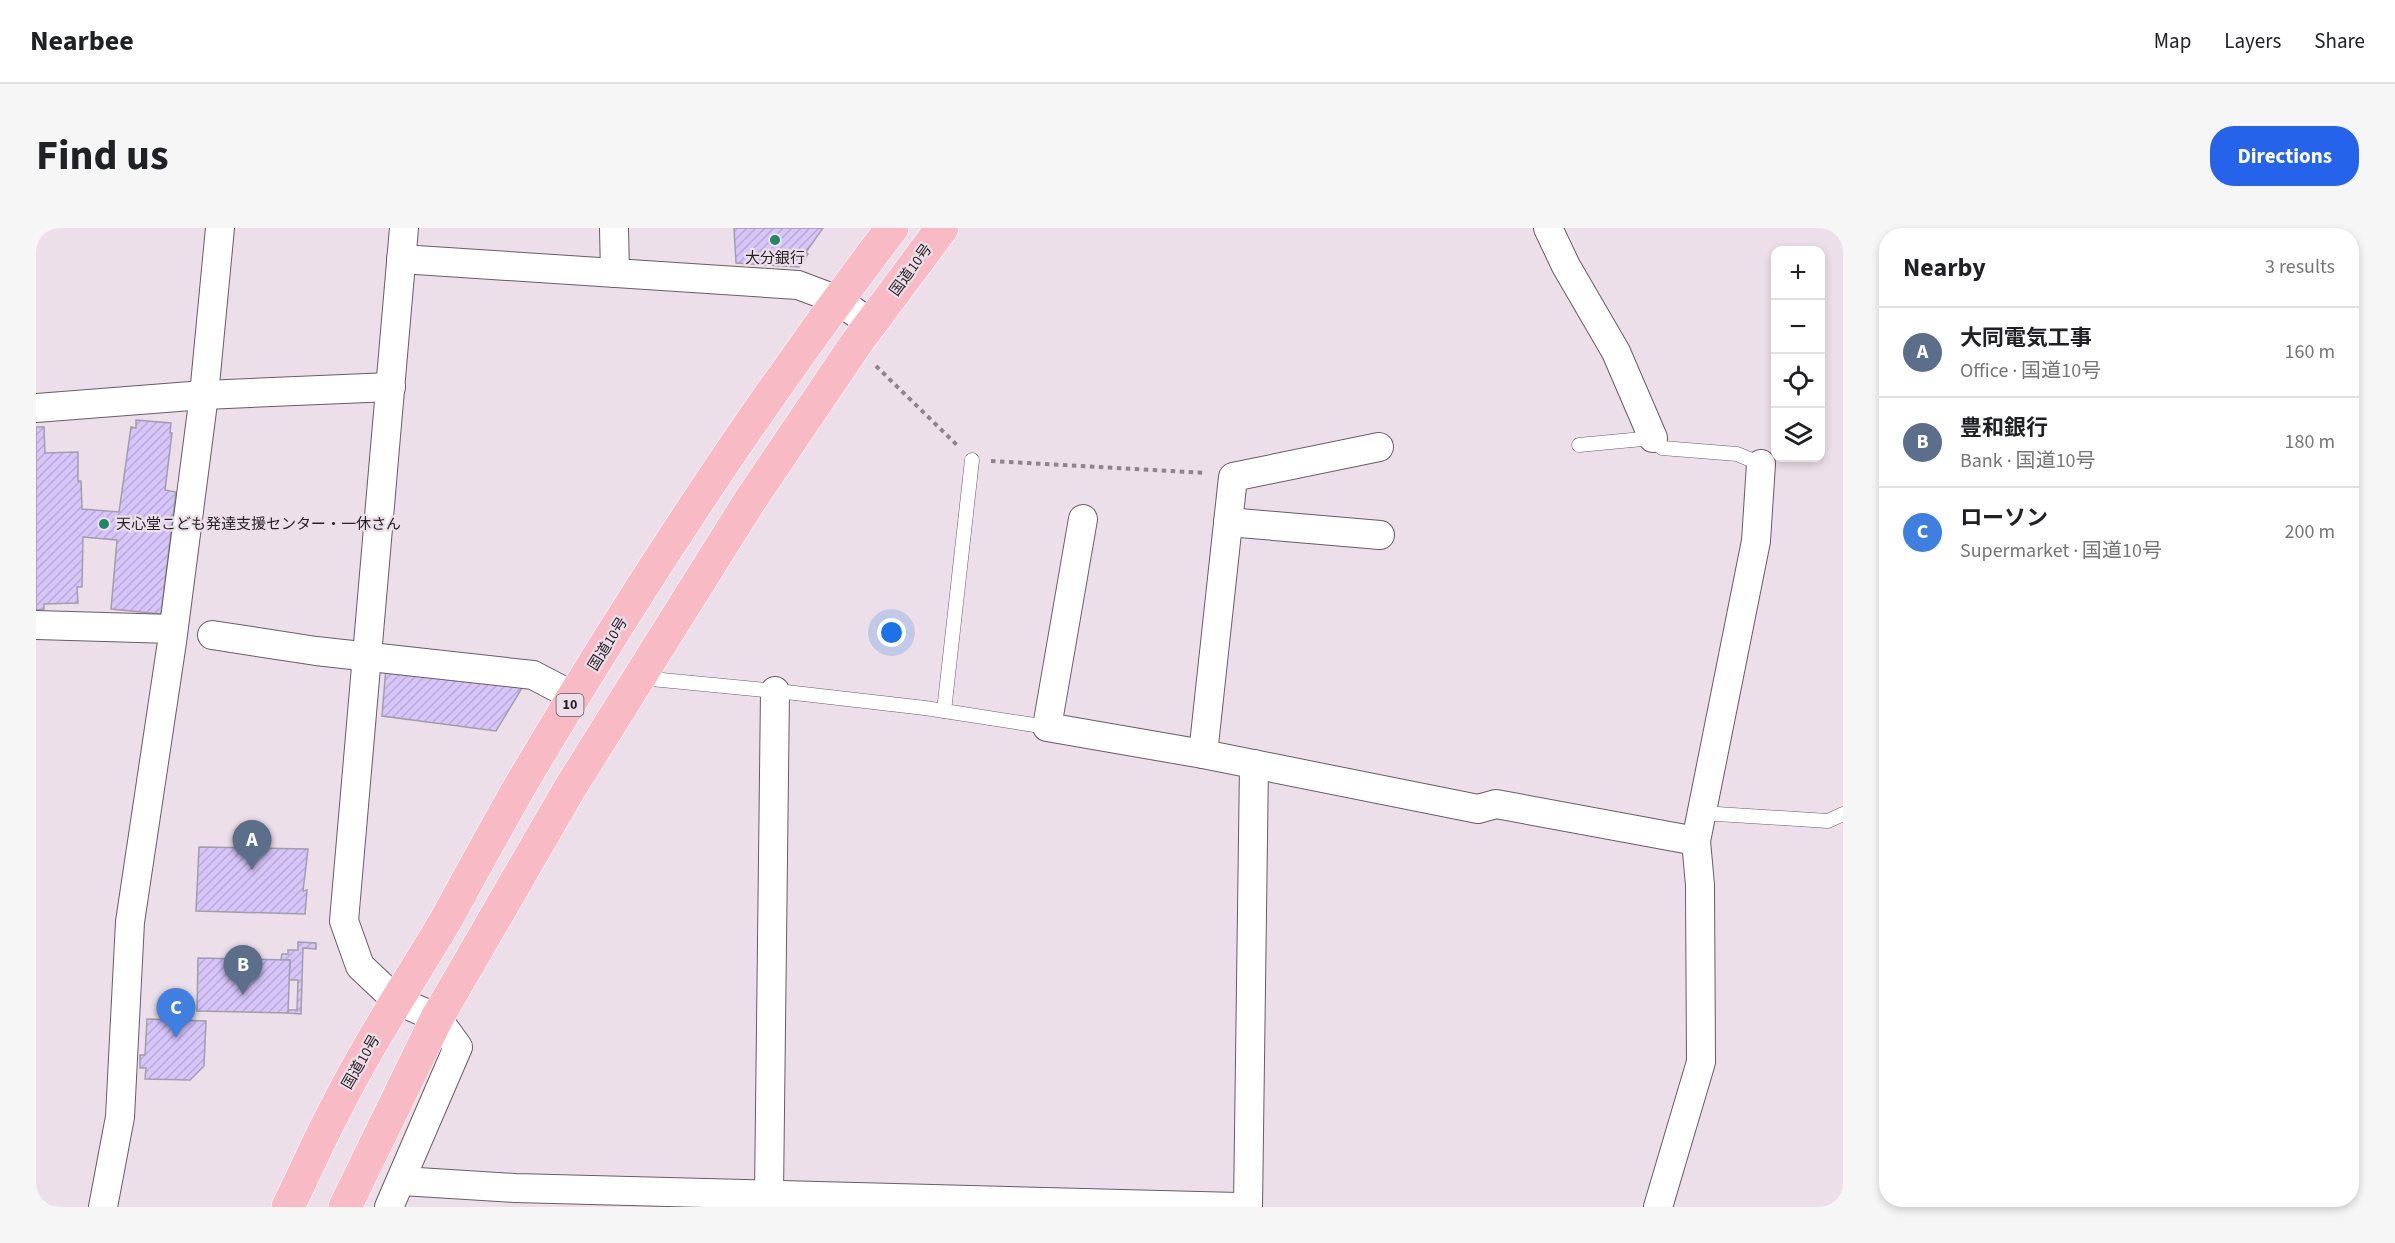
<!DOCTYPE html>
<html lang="en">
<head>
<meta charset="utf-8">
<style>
  body { margin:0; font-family:"Source Sans 3","Noto Sans JP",sans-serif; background:#f6f6f6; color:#202124 }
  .controls { position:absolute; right:18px; top:18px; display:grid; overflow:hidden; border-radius:12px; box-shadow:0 3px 9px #0003 }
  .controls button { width:54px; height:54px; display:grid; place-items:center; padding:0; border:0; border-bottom:2px solid #e0e0e0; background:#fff; color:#202124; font:30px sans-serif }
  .you { position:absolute; left:856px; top:405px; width:21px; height:21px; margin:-15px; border:4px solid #fff; border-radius:50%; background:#1a73e8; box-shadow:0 0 0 9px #1a73e833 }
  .badge { display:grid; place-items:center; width:39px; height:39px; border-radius:50%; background:#2563eb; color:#fff; font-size:20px; font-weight:700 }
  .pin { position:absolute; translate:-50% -50px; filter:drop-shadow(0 2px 3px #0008) }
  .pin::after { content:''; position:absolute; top:32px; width:21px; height:18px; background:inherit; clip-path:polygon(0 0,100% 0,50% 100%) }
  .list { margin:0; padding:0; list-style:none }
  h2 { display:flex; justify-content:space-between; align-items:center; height:78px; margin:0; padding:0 24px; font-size:26px }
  h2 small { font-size:20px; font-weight:400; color:#757577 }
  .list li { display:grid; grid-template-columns:39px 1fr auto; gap:18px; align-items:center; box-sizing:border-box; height:90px; padding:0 24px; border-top:2px solid #e0e0e0 }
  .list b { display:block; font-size:22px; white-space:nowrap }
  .list p { margin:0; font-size:20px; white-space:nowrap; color:#757577 }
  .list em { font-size:20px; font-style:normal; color:#757577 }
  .icon { flex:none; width:33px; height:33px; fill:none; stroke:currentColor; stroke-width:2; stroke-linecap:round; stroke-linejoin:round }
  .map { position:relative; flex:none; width:1807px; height:979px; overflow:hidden; border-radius:24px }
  header { display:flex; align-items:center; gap:36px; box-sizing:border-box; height:84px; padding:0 30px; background:#fff; border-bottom:2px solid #e0e0e0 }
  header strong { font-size:28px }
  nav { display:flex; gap:33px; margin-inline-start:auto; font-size:21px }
  .intro { display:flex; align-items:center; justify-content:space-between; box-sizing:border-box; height:144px; padding:0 36px }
  h1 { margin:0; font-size:42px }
  .button { padding:15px 27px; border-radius:24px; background:#2563eb; color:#fff; font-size:21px; font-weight:700 }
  main { display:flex; gap:36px; padding:0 36px }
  aside { flex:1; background:#fff; border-radius:24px; box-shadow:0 3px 9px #0003 }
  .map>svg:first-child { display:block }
  .building { fill:url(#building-hatch); stroke:#a29dab; stroke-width:1.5 }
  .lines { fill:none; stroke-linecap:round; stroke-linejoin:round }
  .service-casing { stroke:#675c65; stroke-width:15 }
  .minor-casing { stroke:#675c65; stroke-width:30 }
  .trunk-casing { stroke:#fff; stroke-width:34 }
  .path { stroke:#8e848b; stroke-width:4; stroke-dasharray:4.5 4.5; stroke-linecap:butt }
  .service { stroke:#fff; stroke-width:14 }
  .minor { stroke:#fff; stroke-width:28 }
  .trunk { stroke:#f8bac4; stroke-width:33 }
  .poi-dot { fill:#1f8966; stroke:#eddfe9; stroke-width:2 }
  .labels { text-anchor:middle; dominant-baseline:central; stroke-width:4.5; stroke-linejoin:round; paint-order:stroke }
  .shield { fill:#eddfe9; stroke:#60585e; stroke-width:1.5 }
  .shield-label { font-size:14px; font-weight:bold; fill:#231e22 }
  .poi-label { font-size:15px; fill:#231e22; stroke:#eddfe9 }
  .street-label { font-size:15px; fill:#231e22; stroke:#eddfe9 }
</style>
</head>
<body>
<header>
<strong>Nearbee</strong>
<nav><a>Map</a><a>Layers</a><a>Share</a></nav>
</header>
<div class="intro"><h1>Find us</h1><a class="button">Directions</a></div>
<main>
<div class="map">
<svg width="1807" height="979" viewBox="0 0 1807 979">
  <defs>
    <pattern id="building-hatch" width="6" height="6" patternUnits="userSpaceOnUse" patternTransform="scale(1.5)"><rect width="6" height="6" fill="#d7c5fa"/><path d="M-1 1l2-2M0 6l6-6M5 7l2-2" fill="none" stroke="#b8a9d6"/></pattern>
  </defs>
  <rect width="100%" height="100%" fill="#eddfe9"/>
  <g class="building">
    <polygon points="698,0 787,0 770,24 772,26 763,39 700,35"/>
    <polygon points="100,192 135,195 134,205 136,205 129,262 140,264 125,386 75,381 81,312 47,309 46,359 41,359 42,375 8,376 8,381 0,382 0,199 8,199 9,225 42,224 42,253 45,253 46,281 83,284 95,199 100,200"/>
    <polygon points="350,439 489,455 460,503 346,488"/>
    <polygon points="163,619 272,621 267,663 271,662 269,686 160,683"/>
    <polygon points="262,714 280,715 280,721 267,720 265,786 252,785 253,782 261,782 262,752 253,752 254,732 245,732 246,726 252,726 252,722 262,722"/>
    <polygon points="162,730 254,732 252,785 161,783"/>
    <polygon points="111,791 170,793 168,838 154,852 109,851 110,840 104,840 104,827 109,827"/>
  </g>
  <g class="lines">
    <defs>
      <g id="service">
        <polyline points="1543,217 1617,210 1626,220 1701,226 1725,236"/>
        <polyline points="605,450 750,464 889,480 1011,499"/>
        <polyline points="908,483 936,232"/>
        <polyline points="1665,585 1792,593 1807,586"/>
      </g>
      <g id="minor">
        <polyline points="578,0 579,45"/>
        <polyline points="1512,0 1530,38 1580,124 1617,210"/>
        <polyline points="365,31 762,57 802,72 835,96"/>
        <polyline points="0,180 168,167 355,159"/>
        <polyline points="1047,291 1011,499 1167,526 1442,581 1460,576 1660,613"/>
        <polyline points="1192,294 1344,307"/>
        <polyline points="0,397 137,401"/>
        <polyline points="176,407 280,423 497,447 539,469"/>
        <polyline points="1167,526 1197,249 1343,219"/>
        <polyline points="366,953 479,960 1202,979"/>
        <polyline points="733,966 739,463"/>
        <polyline points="67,979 84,889 94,694 136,414 168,167 184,0"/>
        <polyline points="353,979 422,819 401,790 360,772 324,738 308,693 368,0"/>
        <polyline points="1212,979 1218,536"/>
        <polyline points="1622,979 1665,834 1664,657 1660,613 1720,313 1725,236"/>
      </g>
      <g id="trunk">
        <path d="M 252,979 C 268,946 283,912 300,880 C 333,814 374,753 411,690 C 435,646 459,602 484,558 C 597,366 721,177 856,0"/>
        <polyline points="309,979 401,790 534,560 713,274 819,117 906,0"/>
      </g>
    </defs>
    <use href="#service" class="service-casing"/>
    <use href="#minor" class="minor-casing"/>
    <use href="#trunk" class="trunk-casing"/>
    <g class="path">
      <polyline points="840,138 923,219"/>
      <polyline points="955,233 1169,245"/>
    </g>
    <use href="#service" class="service"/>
    <use href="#minor" class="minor"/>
    <use href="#trunk" class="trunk"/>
  </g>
  <g class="poi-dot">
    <circle cx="739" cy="12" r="6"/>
    <circle cx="68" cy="296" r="6"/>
  </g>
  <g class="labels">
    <rect class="shield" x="520.5" y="466" width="27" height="22" rx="4.5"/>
    <g class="shield-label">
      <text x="534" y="477">10</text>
    </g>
    <g class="poi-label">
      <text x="739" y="30">大分銀行</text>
      <text x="80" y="296" text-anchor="start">天心堂こども発達支援センター・一休さん</text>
    </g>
    <g class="street-label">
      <text transform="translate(875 42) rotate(-54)">国道10号</text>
      <text transform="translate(572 416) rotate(-58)">国道10号</text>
      <text transform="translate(325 834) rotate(-60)">国道10号</text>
    </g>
  </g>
</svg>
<div class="controls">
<button>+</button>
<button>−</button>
<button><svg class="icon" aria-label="locate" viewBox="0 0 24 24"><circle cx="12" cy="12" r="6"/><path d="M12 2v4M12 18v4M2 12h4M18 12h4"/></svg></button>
<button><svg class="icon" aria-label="layers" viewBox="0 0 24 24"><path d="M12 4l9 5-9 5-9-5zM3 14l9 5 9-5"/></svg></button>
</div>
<div class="you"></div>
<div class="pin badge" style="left:216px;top:642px;background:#5c6f8a">A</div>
<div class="pin badge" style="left:207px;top:767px;background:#5c6f8a">B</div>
<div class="pin badge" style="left:140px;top:810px;background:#3f7fe0">C</div>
</div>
<aside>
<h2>Nearby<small>3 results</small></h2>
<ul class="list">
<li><span class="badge" style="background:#5c6f8a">A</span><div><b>大同電気工事</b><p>Office · 国道10号</p></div><em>160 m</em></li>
<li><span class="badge" style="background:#5c6f8a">B</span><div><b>豊和銀行</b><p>Bank · 国道10号</p></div><em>180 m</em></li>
<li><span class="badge" style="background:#3f7fe0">C</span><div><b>ローソン</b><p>Supermarket · 国道10号</p></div><em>200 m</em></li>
</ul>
</aside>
</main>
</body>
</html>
